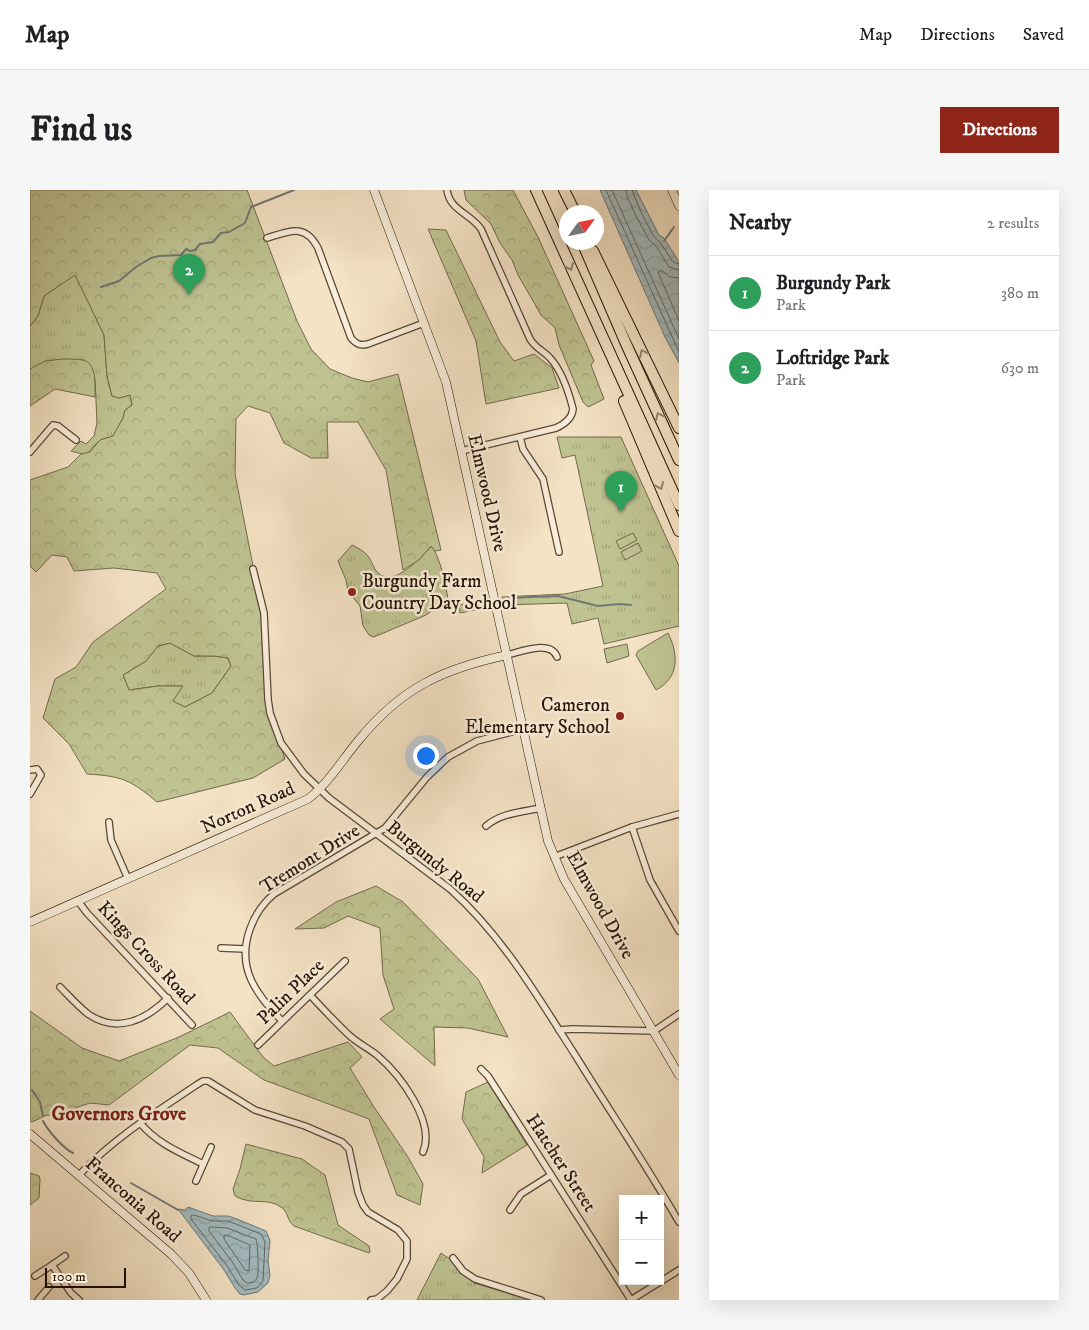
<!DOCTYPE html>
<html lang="en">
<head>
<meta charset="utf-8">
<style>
  body { margin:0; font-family:"IM FELL DW Pica",serif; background:#f6f6f6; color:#202124 }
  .controls { position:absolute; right:15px; bottom:15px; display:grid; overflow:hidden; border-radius:0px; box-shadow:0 5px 20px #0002 }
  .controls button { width:45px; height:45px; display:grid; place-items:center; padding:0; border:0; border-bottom:1px solid #e0e0e0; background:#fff; color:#202124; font:25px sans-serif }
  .compass { position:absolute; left:529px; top:15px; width:45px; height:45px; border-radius:50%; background:#fff; box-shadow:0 5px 20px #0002; rotate:57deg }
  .scale { position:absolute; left:15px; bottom:12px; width:81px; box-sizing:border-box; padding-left:5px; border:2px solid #261205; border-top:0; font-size:14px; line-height:18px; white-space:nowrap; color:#261205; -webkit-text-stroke:4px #f8edd9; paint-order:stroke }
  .you { position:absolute; left:395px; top:565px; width:18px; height:18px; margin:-12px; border:4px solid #fff; border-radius:50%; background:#1a73e8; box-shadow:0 0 0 8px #1a73e833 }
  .badge { display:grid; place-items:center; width:32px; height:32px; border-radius:50%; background:#8f2418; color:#fff; font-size:16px; font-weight:700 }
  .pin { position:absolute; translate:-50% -41px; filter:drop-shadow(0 1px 2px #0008) }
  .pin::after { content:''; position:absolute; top:26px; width:18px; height:15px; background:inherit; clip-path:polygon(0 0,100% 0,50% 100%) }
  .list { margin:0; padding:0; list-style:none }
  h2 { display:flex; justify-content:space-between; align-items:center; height:65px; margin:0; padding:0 20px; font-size:21px }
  h2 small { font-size:16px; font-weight:400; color:#757577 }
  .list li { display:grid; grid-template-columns:32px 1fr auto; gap:15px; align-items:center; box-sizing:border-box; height:75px; padding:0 20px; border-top:1px solid #e0e0e0 }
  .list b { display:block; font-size:19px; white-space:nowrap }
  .list p { margin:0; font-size:16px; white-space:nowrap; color:#757577 }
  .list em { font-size:16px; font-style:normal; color:#757577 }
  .map { position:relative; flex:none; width:649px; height:1110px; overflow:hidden; border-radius:0px }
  header { display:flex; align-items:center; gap:30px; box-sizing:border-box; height:70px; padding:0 25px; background:#fff; border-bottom:1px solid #e0e0e0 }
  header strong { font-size:24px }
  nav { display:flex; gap:28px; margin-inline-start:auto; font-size:18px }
  .intro { display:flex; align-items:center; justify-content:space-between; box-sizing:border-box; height:120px; padding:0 30px }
  h1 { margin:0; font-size:35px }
  .button { padding:12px 22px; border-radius:0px; background:#8f2418; color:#fff; font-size:18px; font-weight:700 }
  main { display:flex; gap:30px; padding:0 30px }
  aside { flex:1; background:#fff; border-radius:0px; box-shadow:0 5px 20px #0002 }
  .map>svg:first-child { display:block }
  .grass { fill:url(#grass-tufts); stroke:#726a4c }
  .forest { fill:url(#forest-crowns); stroke:#726a4c; fill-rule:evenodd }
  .pitch { fill:#bfc392; stroke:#726a4c }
  .water { fill:url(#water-waves); stroke:#707775 }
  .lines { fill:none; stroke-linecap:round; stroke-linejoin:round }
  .shore { stroke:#646662; stroke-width:1 }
  .stream { stroke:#707775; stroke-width:2 }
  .street-casing { stroke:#5a4635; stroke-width:8 }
  .secondary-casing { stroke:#261205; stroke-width:9 }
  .highway-casing { stroke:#261205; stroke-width:12 }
  .street { stroke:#f8edd9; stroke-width:5.5 }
  .secondary { stroke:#f8edd9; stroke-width:8 }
  .highway { stroke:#f4e3c5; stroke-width:10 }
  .oneway { stroke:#97856f }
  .poi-dot { fill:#8f2418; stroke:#f8edd9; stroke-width:2 }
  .labels { text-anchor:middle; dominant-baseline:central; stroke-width:5; stroke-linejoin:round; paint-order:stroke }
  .street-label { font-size:19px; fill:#261205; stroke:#f8edd9 }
  .poi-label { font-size:19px; fill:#261205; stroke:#f8edd9; text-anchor:start }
  .neighbourhood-label { font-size:20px; font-weight:bold; fill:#7a1f14; stroke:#f8edd9 }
</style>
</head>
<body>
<header>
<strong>Map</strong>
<nav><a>Map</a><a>Directions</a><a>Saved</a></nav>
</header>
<div class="intro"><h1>Find us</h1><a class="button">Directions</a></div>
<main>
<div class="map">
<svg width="649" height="1110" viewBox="0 0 649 1110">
  <defs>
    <pattern id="grass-tufts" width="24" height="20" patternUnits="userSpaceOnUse" patternTransform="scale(1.25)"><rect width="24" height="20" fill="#bfc392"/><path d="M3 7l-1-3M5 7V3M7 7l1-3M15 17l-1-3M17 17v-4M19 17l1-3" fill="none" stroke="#a4a67c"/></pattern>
    <pattern id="forest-crowns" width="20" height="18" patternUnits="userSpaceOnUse" patternTransform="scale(1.25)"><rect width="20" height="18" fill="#bfc392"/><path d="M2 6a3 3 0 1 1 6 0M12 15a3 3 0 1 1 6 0" fill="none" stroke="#a4a67c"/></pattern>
    <pattern id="water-waves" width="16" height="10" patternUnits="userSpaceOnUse" patternTransform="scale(1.25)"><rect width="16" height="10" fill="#a2bbc0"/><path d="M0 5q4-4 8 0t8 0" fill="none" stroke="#8ba0a4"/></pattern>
  </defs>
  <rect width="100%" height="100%" fill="#f4e3c5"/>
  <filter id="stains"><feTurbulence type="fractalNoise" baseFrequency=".004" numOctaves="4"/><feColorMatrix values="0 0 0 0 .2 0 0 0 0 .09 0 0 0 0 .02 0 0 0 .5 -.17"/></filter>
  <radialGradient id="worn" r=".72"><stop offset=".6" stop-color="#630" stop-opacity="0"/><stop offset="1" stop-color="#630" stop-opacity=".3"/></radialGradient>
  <g class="grass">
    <path d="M 45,84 L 74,145 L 77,186 L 82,206 L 89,208 L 100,205 L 102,215 L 95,220 L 93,228 L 83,246 C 79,248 74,248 71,250 C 57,259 63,268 41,261 L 51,251 L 56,254 L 64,246 L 67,233 L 65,189 L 0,179 L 0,136 L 8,126 L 14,106 Z"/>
    <polygon points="527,247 591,247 649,376 649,436 574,454 568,428 542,434 537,413 474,415 472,407 535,404 573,396 545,265 532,268"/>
    <path d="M 322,355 C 328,358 334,361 338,366 C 342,371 343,378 348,383 C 364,398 391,367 402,356 C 411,371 415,391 418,409 L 396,425 L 344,447 L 339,445 L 333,436 L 330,416 L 318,401 L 316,390 L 308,371 Z"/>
    <polygon points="457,409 459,417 430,423 429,415"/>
    <polygon points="140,453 164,466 184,466 198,468 201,476 182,503 155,517 142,511 152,496 128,496 99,500 93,485 116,471 128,456"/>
    <polygon points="411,1063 427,1074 444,1093 501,1110 387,1110"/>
  </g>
  <g class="forest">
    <path d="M 0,0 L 217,0 L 267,131 L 281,159 L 300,179 L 322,188 L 338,192 L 368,184 L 411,360 L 405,361 L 401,356 L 389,370 L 373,380 L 356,280 L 328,232 L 297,232 L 298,268 L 281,268 L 254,253 L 240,223 L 218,216 L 206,229 L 205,284 L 234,432 L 240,523 L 255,569 L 223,588 L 127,612 C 101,590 92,586 57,584 L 39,554 L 13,528 L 25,489 L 46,477 L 63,452 L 136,399 L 127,383 L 84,378 L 44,381 L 37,367 L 22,365 L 6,382 L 0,376 L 0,290 L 38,277 L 51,264 L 60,262 L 70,250 L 83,246 L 93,228 L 95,220 L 102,215 L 100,205 L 89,208 L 82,206 L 77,186 L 74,145 L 45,85 L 14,106 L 8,126 L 0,136 ZM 140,453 L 164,466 L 184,466 L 198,468 L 201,476 L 182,503 L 155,517 L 143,511 L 153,496 L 128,496 L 99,500 L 93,485 L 116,471 L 128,456 Z"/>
    <polygon points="434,0 483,0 508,47 564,171 561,175 574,209 558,217 553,212 529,155 525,138 511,125 488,85 482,70 470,53 461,34 436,10"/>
    <polygon points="398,39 416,40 470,152 484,171 504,164 522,178 529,198 456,214 446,151"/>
    <path d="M 33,169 C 39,169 47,169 53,170 C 67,173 65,196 65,207 L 25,199 L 0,216 L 0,179 L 15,171 Z"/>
    <polygon points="346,696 373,712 448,789 478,847 438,838 404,837 405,876 350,829 364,819 353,785 350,738 318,726 294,738 265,739 306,712"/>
    <polygon points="0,821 52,858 89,871 149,847 200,822 233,867 244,876 318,852 332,867 320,878 344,917 378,967 393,994 390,1015 367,1005 339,929 234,890 188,858 160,855 79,915 60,913 21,926 17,925 2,932 0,931"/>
    <polygon points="458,892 497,955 452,983 454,967 432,929 436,902"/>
    <path d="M 216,954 L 272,969 L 295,985 L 308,1035 L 339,1056 L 340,1061 L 339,1063 L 264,1036 C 257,1031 258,1021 251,1017 C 237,1007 222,1016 205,1006 L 203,999 L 210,979 Z"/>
    <polygon points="0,983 9,986 10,989 9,1008 0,1015"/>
  </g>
  <g class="pitch">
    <polygon points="603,343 607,350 590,359 586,351"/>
    <polygon points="608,353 612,361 595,370 591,362"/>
    <path d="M 638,443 C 649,465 649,488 626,500 L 606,465 L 608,461 Z"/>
    <polygon points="597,454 599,466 577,473 574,459"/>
  </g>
  <g class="water">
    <polygon points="570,0 606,0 629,45 634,48 649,72 649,173 635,147"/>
    <polygon points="158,1017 183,1026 198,1026 207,1029 236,1041 240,1050 238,1071 240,1085 238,1093 228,1102 214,1105 210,1104 205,1098 194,1080 148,1019 155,1020"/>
  </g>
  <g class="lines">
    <g class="shore">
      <polyline points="576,0 649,162"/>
      <polyline points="582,0 649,149"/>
      <polyline points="596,0 597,6 605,24 619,50 626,56 639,77 649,80"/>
      <polyline points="602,0 611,22 624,47 630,52 643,72 649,74"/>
      <polyline points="649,88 640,87 631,80 628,82 649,131"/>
      <polygon points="164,1025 182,1031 198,1031 231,1044 235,1052 233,1091 227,1098 215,1100 208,1094 198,1077 161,1029 161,1026"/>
      <path d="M 181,1037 L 197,1038 L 226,1049 C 228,1053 229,1084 227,1088 C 226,1090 225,1091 224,1092 L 217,1093 L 213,1090 L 203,1073 L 179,1041 L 179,1038 Z"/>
      <polygon points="197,1045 220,1055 219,1081 215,1080 194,1049 194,1046"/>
    </g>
    <g class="stream">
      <polyline points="634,51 644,37"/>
      <polyline points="71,97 89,91 106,77 121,68 129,66 151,65 156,59 160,61 165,60 170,54 183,52 191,43 199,42 215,33 221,17 264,0"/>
      <polyline points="478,408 528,406 568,416 589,414 601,415"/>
      <polyline points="2,900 10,912 13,926"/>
      <path d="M 13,931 C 18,941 34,959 43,963"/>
      <polyline points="101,993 148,1020"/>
    </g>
    <defs>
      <g id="street">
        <path d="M 417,0 C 420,21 440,23 451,39 L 500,149 C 505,158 514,161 520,168 C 531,180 539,203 543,219 C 542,229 535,234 526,238 L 431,261"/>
        <path d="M 237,48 C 260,41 275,33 288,58 L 321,148 C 326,154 330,156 338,154 L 394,133"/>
        <polyline points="490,247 493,259 513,289 529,362"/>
        <polyline points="0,262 23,235 28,236 46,250"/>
        <path d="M 223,379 L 234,423 L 238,509 L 240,523 L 251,553 L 274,584 L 299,608 L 420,699 C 473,746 509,809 547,868 C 581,923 617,976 649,1032"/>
        <path d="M 477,465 C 490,462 521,449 527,467"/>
        <polyline points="0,580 7,579 11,585 0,604"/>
        <polyline points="79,632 81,650 98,689"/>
        <path d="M 456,636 C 471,623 492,622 511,618"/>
        <polyline points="602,637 620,690 649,741"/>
        <polyline points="524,667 602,637 649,624"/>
        <polyline points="48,711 57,723 162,835"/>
        <polyline points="191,758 215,759"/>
        <path d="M 30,797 C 39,806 48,816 58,824 C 87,844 116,830 138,808"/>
        <path d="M 280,805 C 293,819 306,833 320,846 C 329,854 340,859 348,866 C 370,885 406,932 393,962"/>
        <path d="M 252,831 C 226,804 206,778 220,739 C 225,725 232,714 244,704 L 355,638 L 397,587 L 418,567 L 447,551 L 493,539"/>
        <polyline points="529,840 542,839 624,841 649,824"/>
        <polyline points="228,855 315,771"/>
        <polyline points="451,879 458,886 601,1110"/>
        <path d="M 110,933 C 128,954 149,962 173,974"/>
        <path d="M 49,985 C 84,948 126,922 168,894 L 173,891 L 178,891 L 225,920 L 275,936 L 312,952 L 319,959 L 328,1002 L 333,1015 L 338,1022 L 368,1040 L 377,1051 L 377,1069 L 367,1089 L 357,1101 L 347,1109 L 341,1110"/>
        <polyline points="166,991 181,957"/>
        <polyline points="480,1020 491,1004 521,985"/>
        <polyline points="35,1066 22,1075 41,1103 49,1110"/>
        <polyline points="423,1068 433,1081 445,1089 511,1110"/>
        <polyline points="5,1086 22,1075"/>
        <polyline points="8,1110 19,1097"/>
        <polyline points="601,1110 649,1080"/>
      </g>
      <g id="secondary">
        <polyline points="344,0 416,192 518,651 534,689 649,885"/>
        <polyline points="642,0 649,16"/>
        <path d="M 0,732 L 278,609 C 298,594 312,570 328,551 C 371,498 412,479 477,465"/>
        <polyline points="0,944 141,1064 159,1083 176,1110"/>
      </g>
      <g id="highway">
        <polyline points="506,0 649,315"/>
        <polyline points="534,0 545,22"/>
        <polyline points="552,52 597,156 649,270"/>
        <polyline points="563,61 649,238"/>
        <polyline points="594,211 649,341"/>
      </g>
    </defs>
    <use href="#street" class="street-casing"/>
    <use href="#secondary" class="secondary-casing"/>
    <use href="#highway" class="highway-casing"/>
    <use href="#street" class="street"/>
    <use href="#secondary" class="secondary"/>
    <use href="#highway" class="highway"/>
  </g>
  <defs><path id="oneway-chevron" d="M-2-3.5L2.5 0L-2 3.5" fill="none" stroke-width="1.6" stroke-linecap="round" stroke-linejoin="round" transform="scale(1.25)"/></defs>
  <g class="oneway">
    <use href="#oneway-chevron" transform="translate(540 77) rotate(66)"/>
    <use href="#oneway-chevron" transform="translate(613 163) rotate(-116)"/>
    <use href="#oneway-chevron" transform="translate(629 226) rotate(-115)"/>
    <use href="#oneway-chevron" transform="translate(630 296) rotate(67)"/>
  </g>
  <g class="poi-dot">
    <circle cx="322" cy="402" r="5"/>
    <circle cx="590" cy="526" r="5"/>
  </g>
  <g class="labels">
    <g class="street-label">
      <text transform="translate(457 303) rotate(77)">Elmwood Drive</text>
      <text transform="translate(218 618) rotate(-24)">Norton Road</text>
      <text transform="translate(280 669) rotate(-32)">Tremont Drive</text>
      <text transform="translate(405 672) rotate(39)">Burgundy Road</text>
      <text transform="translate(570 715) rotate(61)">Elmwood Drive</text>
      <text transform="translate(116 763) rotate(47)">Kings Cross Road</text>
      <text transform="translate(261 802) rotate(-44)">Palin Place</text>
      <text transform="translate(531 973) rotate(57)">Hatcher Street</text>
      <text transform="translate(103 1010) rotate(41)">Franconia Road</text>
    </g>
    <g class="poi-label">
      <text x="332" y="391">Burgundy Farm<tspan x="332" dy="22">Country Day School</tspan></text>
      <text x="580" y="515" text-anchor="end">Cameron<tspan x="580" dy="22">Elementary School</tspan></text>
    </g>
    <g class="neighbourhood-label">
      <text x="89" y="924">Governors Grove</text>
    </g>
  </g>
  <rect width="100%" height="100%" filter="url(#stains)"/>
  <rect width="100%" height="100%" fill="url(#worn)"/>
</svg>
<div class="controls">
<button>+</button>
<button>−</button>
</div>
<svg class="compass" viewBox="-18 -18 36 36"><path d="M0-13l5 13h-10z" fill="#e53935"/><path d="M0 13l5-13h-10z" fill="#757577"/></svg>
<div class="scale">100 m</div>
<div class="you"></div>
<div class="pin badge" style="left:591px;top:322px;background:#2e9e5b">1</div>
<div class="pin badge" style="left:159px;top:105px;background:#2e9e5b">2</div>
</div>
<aside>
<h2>Nearby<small>2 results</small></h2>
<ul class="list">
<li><span class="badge" style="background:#2e9e5b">1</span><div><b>Burgundy Park</b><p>Park</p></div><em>380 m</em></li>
<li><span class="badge" style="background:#2e9e5b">2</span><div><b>Loftridge Park</b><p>Park</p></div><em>630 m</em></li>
</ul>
</aside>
</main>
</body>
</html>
